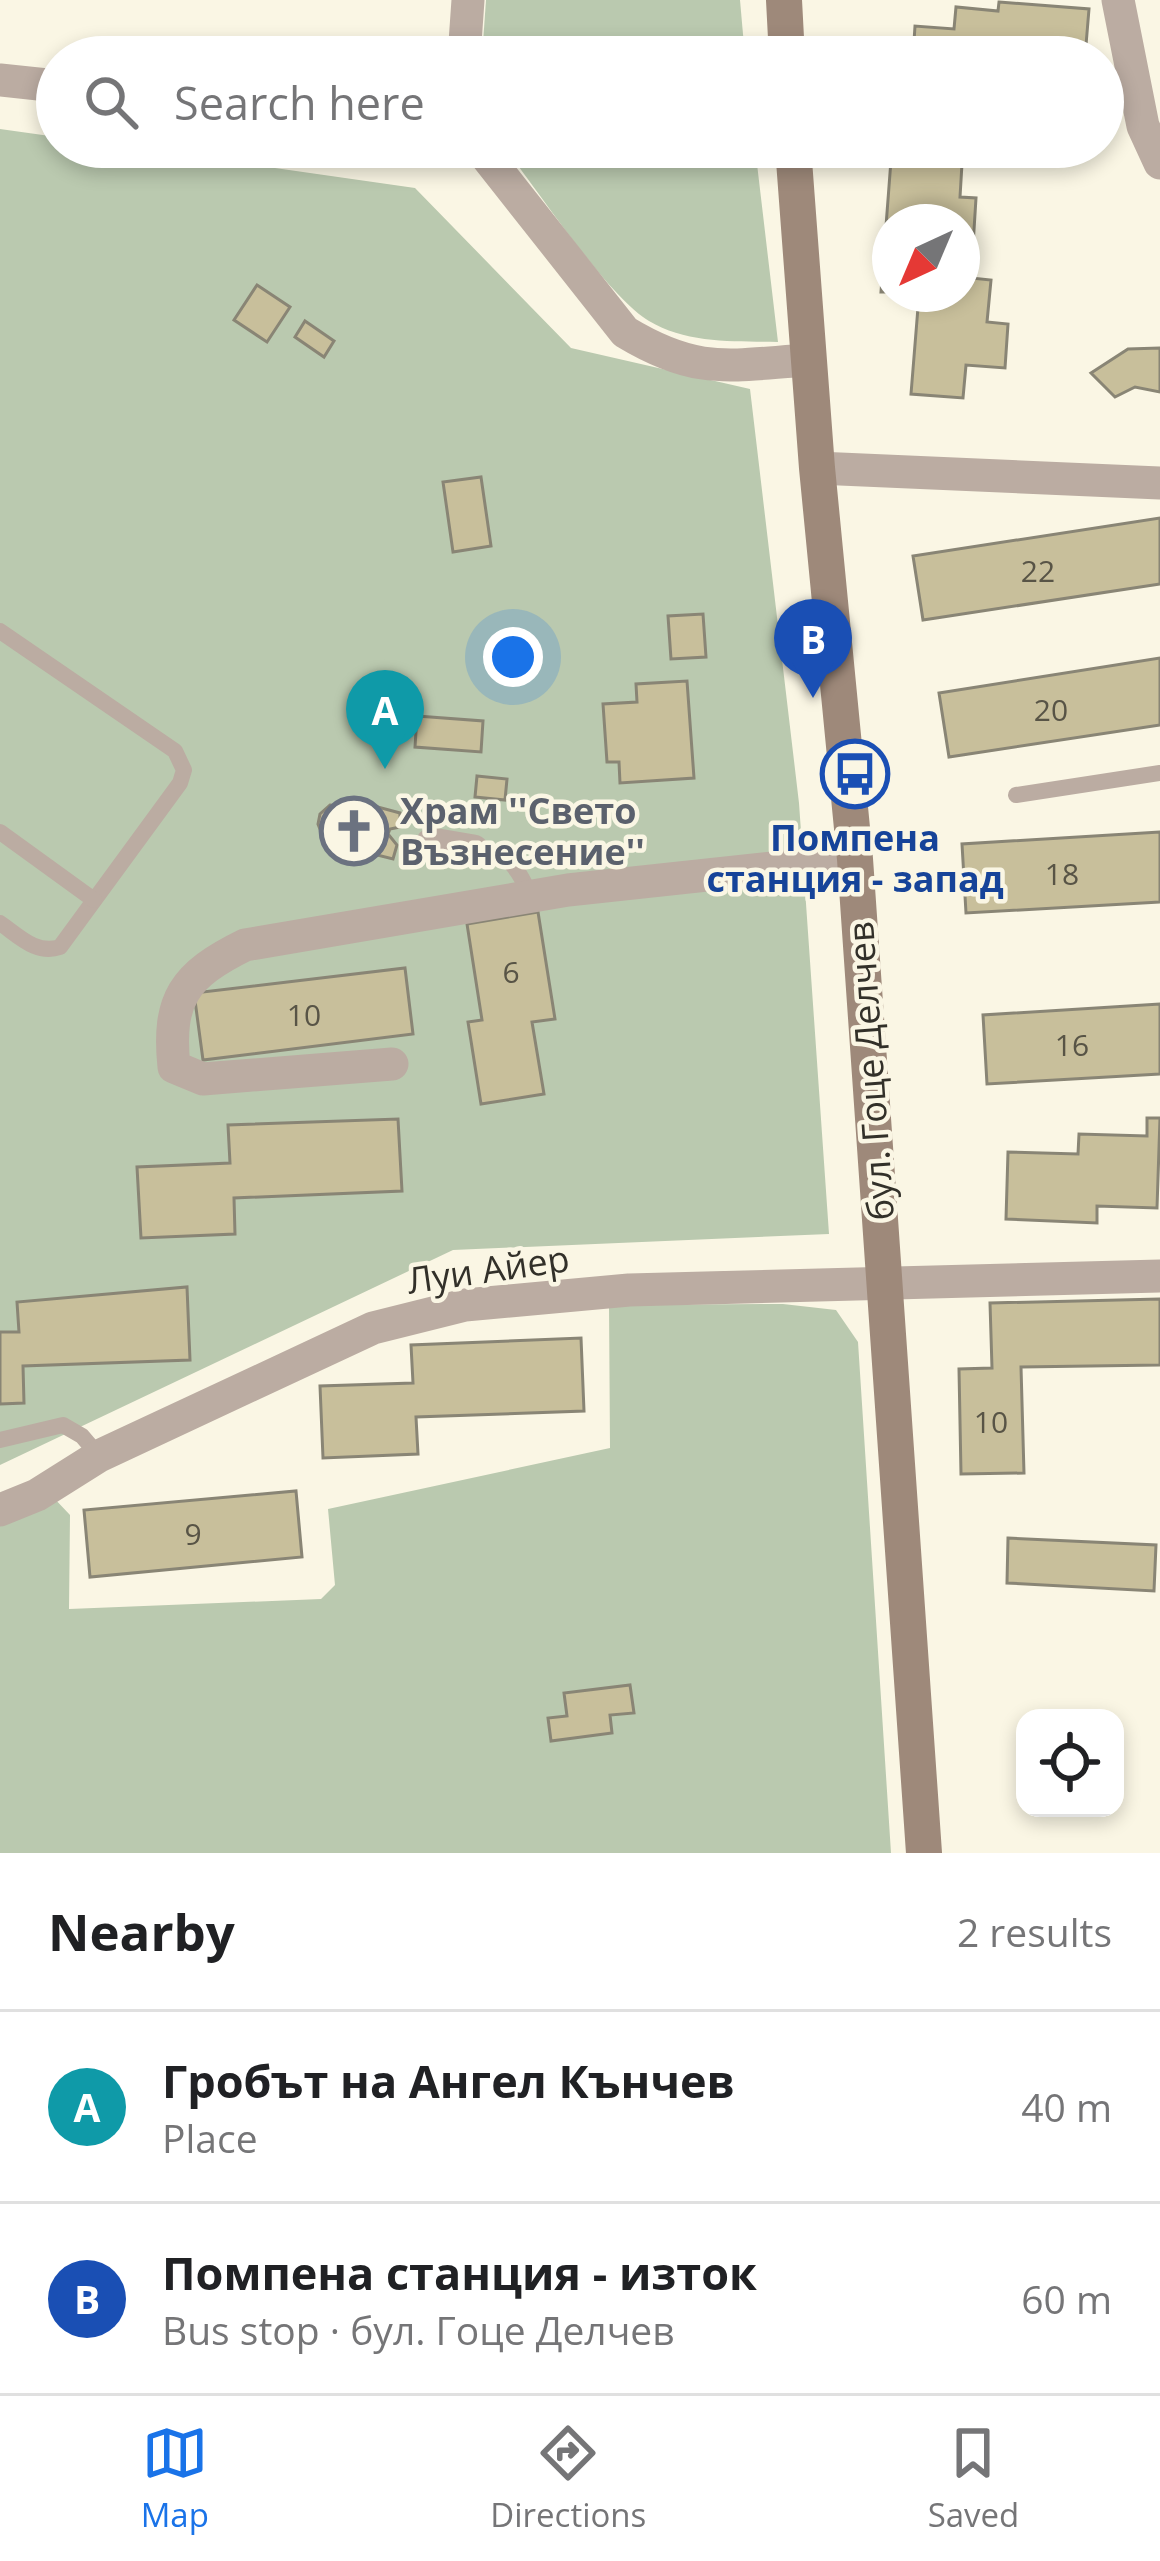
<!DOCTYPE html>
<html lang="en">
<head>
<meta charset="utf-8">
<style>
  body { margin:0; font-family:"Open Sans",sans-serif; background:#f6f6f6; color:#202124 }
  .controls { position:absolute; right:36px; bottom:36px; display:grid; overflow:hidden; border-radius:24px; box-shadow:0 6px 18px #0003 }
  .controls button { width:108px; height:108px; display:grid; place-items:center; padding:0; border:0; border-bottom:3px solid #e0e0e0; background:#fff; color:#202124; font:60px sans-serif }
  .compass { position:absolute; left:872px; top:204px; width:108px; height:108px; border-radius:50%; background:#fff; box-shadow:0 6px 18px #0003; rotate:224deg }
  .you { position:absolute; left:513px; top:657px; width:42px; height:42px; margin:-30px; border:9px solid #fff; border-radius:50%; background:#1a73e8; box-shadow:0 0 0 18px #1a73e833 }
  .badge { display:grid; place-items:center; width:78px; height:78px; border-radius:50%; background:#1a73e8; color:#fff; font-size:39px; font-weight:700 }
  .pin { position:absolute; translate:-50% -99px; filter:drop-shadow(0 3px 6px #0008) }
  .pin::after { content:''; position:absolute; top:63px; width:42px; height:36px; background:inherit; clip-path:polygon(0 0,100% 0,50% 100%) }
  .list { margin:0; padding:0; list-style:none }
  h2 { display:flex; justify-content:space-between; align-items:center; height:156px; margin:0; padding:0 48px; font-size:51px }
  h2 small { font-size:39px; font-weight:400; color:#757577 }
  .list li { display:grid; grid-template-columns:78px 1fr auto; gap:36px; align-items:center; box-sizing:border-box; height:192px; padding:0 48px; border-top:3px solid #e0e0e0 }
  .list b { display:block; font-size:45px; white-space:nowrap }
  .list p { margin:0; font-size:39px; white-space:nowrap; color:#757577 }
  .list em { font-size:39px; font-style:normal; color:#757577 }
  .icon { flex:none; width:66px; height:66px; fill:none; stroke:currentColor; stroke-width:2; stroke-linecap:round; stroke-linejoin:round }
  .map { position:relative; flex:none; width:1160px; height:1853px; overflow:hidden }
  .search { position:absolute; background:#fff; box-shadow:0 6px 18px #0003; left:36px; right:36px; top:36px; height:132px; display:flex; align-items:center; gap:30px; box-sizing:border-box; padding:0 42px; border-radius:66px; color:#757577; font-size:45px }
  .sheet { height:540px; background:#fff }
  nav { display:flex; justify-content:space-around; align-items:center; box-sizing:border-box; height:168px; border-top:3px solid #e0e0e0; background:#fff; font-size:33px; color:#757577 }
  nav a { display:grid; justify-items:center; gap:6px }
  nav .on { color:#1a73e8 }
  .map>svg:first-child { display:block }
  .green { fill:#bac9af }
  .building { fill:#c8bf9b; stroke:#898575; stroke-width:3 }
  .lines { fill:none; stroke-linecap:round; stroke-linejoin:round }
  .lane { stroke:#bbaca2; stroke-width:16 }
  .street { stroke:#bbaca2; stroke-width:33 }
  .secondary { stroke:#9e897a; stroke-width:36 }
  .labels { text-anchor:middle; dominant-baseline:central; stroke-width:9; stroke-linejoin:round; paint-order:stroke }
  .number-label { font-size:30px; fill:#585446 }
  .worship-label { font-size:36px; font-weight:bold; fill:#5b616d; stroke:#faf6e4; text-anchor:start }
  .transit-label { font-size:36px; font-weight:bold; fill:#164399; stroke:#faf6e4 }
  .street-label { font-size:36px; fill:#323029; stroke:#faf6e4 }
</style>
</head>
<body>
<div class="map">
<svg width="1160" height="1853" viewBox="0 0 1160 1853">
  <rect width="100%" height="100%" fill="#faf6e4"/>
  <g class="green">
    <polygon points="486,0 740,0 745,57 482,57"/>
    <polygon points="0,129 57,137 57,147 128,147 415,188 571,348 750,389 799,803 829,1234 453,1250 0,1465"/>
    <path d="M 504,147 L 755,147 L 778,342 C 735,341 687,344 649,321 C 608,297 537,189 504,147 Z"/>
    <polygon points="783,1304 836,1310 858,1342 891,1853 0,1853 0,1516 52,1496 70,1515 69,1609 321,1599 335,1585 328,1509 610,1448 609,1305"/>
  </g>
  <g class="building">
    <polygon points="999,2 1089,9 1085,57 913,57 915,26 954,29 956,7 998,11"/>
    <polygon points="892,147 963,147 960,197 976,198 971,278 991,280 987,322 1008,324 1005,368 966,365 963,398 911,394 919,295 912,294 962,294 962,222 890,222 890,292 881,292"/>
    <polygon points="257,285 290,307 267,342 234,320"/>
    <polygon points="305,321 334,341 324,357 295,337"/>
    <polygon points="1160,348 1160,392 1135,387 1115,397 1091,373 1128,349"/>
    <polygon points="481,477 491,546 453,552 443,482"/>
    <polygon points="1160,518 1160,584 923,620 913,556"/>
    <polygon points="703,614 706,657 671,659 668,616"/>
    <polygon points="1160,658 1160,725 949,757 939,693"/>
    <polygon points="687,681 694,778 620,783 619,762 607,762 603,704 637,702 636,684"/>
    <polygon points="417,716 483,721 481,752 415,747"/>
    <polygon points="477,776 507,779 505,800 475,797"/>
    <polygon points="330,805 376,813 378,807 400,813 400,827 390,829 388,834 397,845 393,859 325,842 318,824 320,814"/>
    <polygon points="1160,832 1160,902 966,913 962,844"/>
    <polygon points="538,912 555,1019 532,1022 544,1094 481,1104 468,1022 482,1020 467,924"/>
    <polygon points="405,968 413,1034 203,1060 194,993"/>
    <polygon points="1160,1004 1160,1074 987,1084 983,1015"/>
    <polygon points="1147,1118 1160,1118 1157,1208 1097,1206 1097,1223 1006,1219 1008,1152 1078,1154 1079,1134 1147,1136"/>
    <polygon points="398,1119 402,1191 234,1198 235,1234 141,1238 137,1167 230,1163 228,1125"/>
    <polygon points="187,1287 190,1360 23,1366 24,1403 0,1404 0,1332 19,1332 17,1302"/>
    <polygon points="1160,1299 1160,1365 1021,1367 1024,1473 961,1474 959,1369 992,1368 990,1303"/>
    <polygon points="581,1338 584,1411 416,1417 418,1454 323,1458 320,1386 413,1383 411,1345"/>
    <polygon points="296,1491 302,1557 90,1577 84,1510"/>
    <polygon points="1008,1538 1156,1545 1154,1591 1007,1583"/>
    <polygon points="630,1685 634,1713 610,1715 612,1733 551,1741 548,1718 567,1716 564,1693"/>
  </g>
  <g class="lines">
    <g class="lane">
      <path d="M 0,631 L 175,751 L 184,770 L 180,783 L 60,947 C 36,955 19,936 0,923"/>
      <polyline points="1016,795 1160,773"/>
      <polyline points="0,832 94,900"/>
      <path d="M 473,851 C 508,850 518,868 531,897"/>
      <polyline points="0,1440 63,1425 82,1436 99,1456"/>
    </g>
    <g class="street">
      <polyline points="1118,0 1143,126 1160,163"/>
      <polyline points="464,57 468,0"/>
      <polyline points="0,80 57,86"/>
      <path d="M 479,147 L 625,332 C 698,376 729,365 809,360"/>
      <polyline points="817,468 1160,483"/>
      <polyline points="432,844 473,851"/>
      <path d="M 392,1064 L 203,1079 L 174,1067 C 167,999 184,975 245,945 L 568,890 L 855,859"/>
      <polyline points="0,1510 37,1495 99,1456 373,1328 465,1305 629,1290 1160,1276"/>
    </g>
    <g class="secondary">
      <polyline points="784,0 787,57"/>
      <polyline points="793,147 817,468 855,859 924,1853"/>
    </g>
  </g>
  <defs>
    <symbol id="bus-ring" viewBox="-11 -11 22 22"><circle r="9.5" fill="#faf6e4" stroke="#1a4fb4" stroke-width="1.5"/><path d="M-5-6H5V4H4V6H2V4H-2V6H-4V4H-5ZM-3.5-4V0h7V-4ZM-3.5 1.2v1.5H-2V1.2ZM2 1.2v1.5H3.5V1.2Z" fill="#1a4fb4"/></symbol>
    <symbol id="church-ring" viewBox="-11 -11 22 22"><circle r="9.5" fill="#faf6e4" stroke="#6b7280" stroke-width="1.5"/><path d="M-1.2-6h2.4v3.5h3.3v2.4h-3.3V6h-2.4V-.1h-3.3v-2.4h3.3Z" fill="#6b7280"/></symbol>
  </defs>
  <g fill-rule="evenodd">
    <use href="#bus-ring" x="817" y="736" width="76" height="76"/>
    <use href="#church-ring" x="316" y="793" width="76" height="76"/>
  </g>
  <g class="labels">
    <g class="number-label">
      <text x="1038" y="570">22</text>
      <text x="1051" y="709">20</text>
      <text x="1062" y="873">18</text>
      <text x="511" y="971">6</text>
      <text x="304" y="1014">10</text>
      <text x="1072" y="1044">16</text>
      <text x="991" y="1421">10</text>
      <text x="193" y="1533">9</text>
    </g>
    <g class="worship-label">
      <text x="400" y="810">Храм ''Свето<tspan x="400" dy="41">Възнесение''</tspan></text>
    </g>
    <g class="transit-label">
      <text x="855" y="837">Помпена<tspan x="855" dy="41">станция - запад</tspan></text>
    </g>
    <g class="street-label">
      <text transform="translate(870 1071) rotate(-94)">бул. Гоце Делчев</text>
      <text transform="translate(488 1269) rotate(-8)">Луи Айер</text>
    </g>
  </g>
</svg>
<div class="controls">
<button><svg class="icon" aria-label="locate" viewBox="0 0 24 24"><circle cx="12" cy="12" r="6"/><path d="M12 2v4M12 18v4M2 12h4M18 12h4"/></svg></button>
</div>
<svg class="compass" viewBox="-18 -18 36 36"><path d="M0-13l5 13h-10z" fill="#e53935"/><path d="M0 13l5-13h-10z" fill="#757577"/></svg>
<div class="you"></div>
<div class="pin badge" style="left:385px;top:769px;background:#0f9aa8">A</div>
<div class="pin badge" style="left:813px;top:698px;background:#1a4fb4">B</div>
<div class="search"><svg class="icon" aria-label="search" viewBox="0 0 24 24"><circle cx="10" cy="10" r="6"/><path d="M15 15l6 6"/></svg>Search here</div>
</div>
<section class="sheet">
<h2>Nearby<small>2 results</small></h2>
<ul class="list">
<li><span class="badge" style="background:#0f9aa8">A</span><div><b>Гробът на Ангел Кънчев</b><p>Place</p></div><em>40 m</em></li>
<li><span class="badge" style="background:#1a4fb4">B</span><div><b>Помпена станция - изток</b><p>Bus stop · бул. Гоце Делчев</p></div><em>60 m</em></li>
</ul>
</section>
<nav>
<a class="on"><svg class="icon" aria-label="map" viewBox="0 0 24 24"><path d="M3 6l6-2 6 2 6-2v14l-6 2-6-2-6 2zM9 4v14M15 6v14"/></svg>Map</a>
<a><svg class="icon" aria-label="directions" viewBox="0 0 24 24"><path d="M12 3l9 9-9 9-9-9zM9 14v-3h6M13 9l2 2-2 2"/></svg>Directions</a>
<a><svg class="icon" aria-label="saved" viewBox="0 0 24 24"><path d="M7 4h10v16l-5-4-5 4z"/></svg>Saved</a>
</nav>
</body>
</html>
